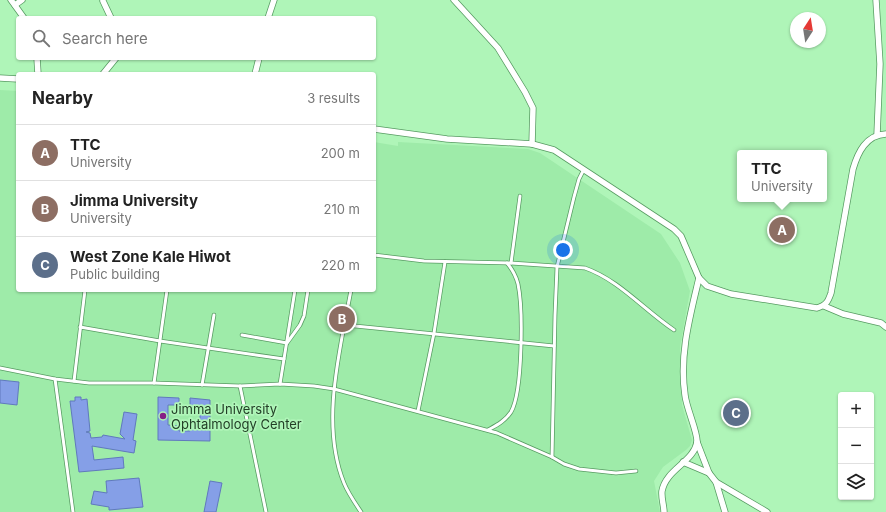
<!DOCTYPE html>
<html lang="en">
<head>
<meta charset="utf-8">
<style>
  body { margin:0; font-family:Inter,sans-serif; background:#f6f6f6; color:#222 }
  .controls { position:absolute; right:12px; bottom:12px; display:grid; overflow:hidden; border-radius:4px; box-shadow:0 1px 3px #0004 }
  .controls button { width:36px; height:36px; display:grid; place-items:center; padding:0; border:0; border-bottom:1px solid #e0e0e0; background:#fff; color:#222; font:20px sans-serif }
  .compass { position:absolute; left:790px; top:12px; width:36px; height:36px; border-radius:50%; background:#fff; box-shadow:0 1px 3px #0004; rotate:12deg }
  .you { position:absolute; left:563px; top:250px; width:14px; height:14px; margin:-10px; border:3px solid #fff; border-radius:50%; background:#1a73e8; box-shadow:0 0 0 6px #1a73e833 }
  .badge { display:grid; place-items:center; width:26px; height:26px; border-radius:50%; background:#0f766e; color:#fff; font-size:13px; font-weight:700 }
  .pin { position:absolute; translate:-50% -50%; border:2px solid #fff; box-shadow:0 1px 4px #0006 }
  .popup { position:absolute; left:737px; top:150px; width:90px; height:52px; box-sizing:border-box; display:grid; place-content:center; border-radius:4px; background:#fff; filter:drop-shadow(0 1px 3px #0005); font-size:13px; white-space:nowrap; color:#767676 }
  .popup b { font-size:15px; color:#222 }
  .popup::after { content:''; position:absolute; left:50%; top:100%; margin-left:-8px; border:8px solid transparent; border-top-color:#fff }
  .list { margin:0; padding:0; list-style:none }
  h2 { display:flex; justify-content:space-between; align-items:center; height:52px; margin:0; padding:0 16px; font-size:17px }
  h2 small { font-size:13px; font-weight:400; color:#767676 }
  .list li { display:grid; grid-template-columns:26px 1fr auto; gap:12px; align-items:center; box-sizing:border-box; height:56px; padding:0 16px; border-top:1px solid #e0e0e0 }
  .list b { display:block; font-size:15px; white-space:nowrap }
  .list p { margin:0; font-size:13px; white-space:nowrap; color:#767676 }
  .list em { font-size:13px; font-style:normal; color:#767676 }
  .icon { flex:none; width:22px; height:22px; fill:none; stroke:currentColor; stroke-width:2; stroke-linecap:round; stroke-linejoin:round }
  .map { position:relative; flex:none; width:886px; height:512px; overflow:hidden }
  .search { position:absolute; background:#fff; box-shadow:0 1px 3px #0004; left:16px; top:16px; width:360px; height:44px; display:flex; align-items:center; gap:10px; box-sizing:border-box; padding:0 14px; border-radius:4px; color:#767676; font-size:15px }
  .panel { position:absolute; background:#fff; box-shadow:0 1px 3px #0004; left:16px; top:72px; width:360px; height:220px; border-radius:4px }
  .map>svg:first-child { display:block }
  .built { fill:#9eeba9 }
  .building { fill:#859fe7; stroke:#6079bd }
  .lines { fill:none; stroke-linecap:round; stroke-linejoin:round }
  .service-casing { stroke:#579b62; stroke-width:4.5 }
  .minor-casing { stroke:#579b62; stroke-width:7 }
  .service { stroke:#fff; stroke-width:3 }
  .minor { stroke:#fff; stroke-width:5.5 }
  .poi-dot { fill:#861f86; stroke:#aff5b8; stroke-width:1.5 }
  .labels { text-anchor:middle; dominant-baseline:central; stroke-width:3.5; stroke-linejoin:round; paint-order:stroke }
  .poi-label { font-size:13px; fill:#233f27; stroke:#aff5b8; text-anchor:start }
</style>
</head>
<body>
<div class="map">
<svg width="886" height="512" viewBox="0 0 886 512">
  <rect width="100%" height="100%" fill="#aff5b8"/>
  <polygon class="built" points="0,90 18,91 18,290 374,290 374,142 398,146 398,142 528,149 540,153 661,234 680,263 690,291 680,347 682,405 692,440 690,446 686,450 663,467 654,481 660,512 0,512"/>
  <g class="building">
    <polygon points="0,380 19,382 17,405 0,403"/>
    <polygon points="75,397 81,397 81,400 87,399 90,431 86,432 90,433 91,438 102,437 103,435 125,439 120,434 124,412 137,414 133,440 136,441 134,453 92,446 94,460 123,457 124,468 79,472 70,401 75,401"/>
    <polygon points="158,397 179,398 179,405 168,405 168,425 179,426 179,431 190,431 190,426 200,427 200,406 190,406 190,398 210,400 210,441 158,440"/>
    <polygon points="139,478 143,507 109,510 109,507 91,504 94,491 107,493 106,481"/>
    <polygon points="210,481 222,483 216,512 204,512"/>
  </g>
  <g class="lines">
    <defs>
      <g id="service">
        <path d="M 374,255 L 424,261 L 511,263 L 585,268 C 619,280 644,310 674,330"/>
        <polyline points="511,263 520,196"/>
        <path d="M 351,290 C 340,350 320,424 344,483 C 348,493 355,503 361,512"/>
        <polyline points="345,325 554,346"/>
        <polyline points="80,327 160,341 284,359"/>
        <polyline points="242,335 287,343 300,325 304,316 308,290"/>
        <polyline points="0,368 55,379 89,383 154,383 240,386 280,384 314,386 334,389 497,433 552,457 564,464 579,469 616,473 636,471"/>
        <polyline points="55,379 73,512"/>
        <polyline points="74,381 85,290"/>
        <polyline points="154,383 167,290"/>
        <polyline points="280,384 295,290"/>
        <polyline points="202,385 214,315"/>
        <polyline points="240,386 266,512"/>
        <polyline points="418,411 434,333 445,262"/>
        <path d="M 488,430 C 497,425 505,421 511,412 C 523,391 523,308 518,284 C 516,276 512,269 507,263"/>
        <polyline points="552,457 555,315 557,267 574,197 579,179 584,169"/>
      </g>
      <g id="minor">
        <polyline points="11,0 24,18"/>
        <polyline points="454,0 498,48 525,92 533,108 532,144"/>
        <polyline points="876,0 880,64 877,135"/>
        <polyline points="103,1 111,18"/>
        <polyline points="15,5 22,0"/>
        <polyline points="268,18 274,0"/>
        <polyline points="37,58 38,74"/>
        <polyline points="103,74 116,58"/>
        <polyline points="255,74 259,58"/>
        <polyline points="0,78 18,79"/>
        <path d="M 374,129 L 447,139 L 532,144 L 554,150 L 674,229 L 681,236 L 699,278 L 707,286 L 731,294 L 817,308 C 826,305 828,302 831,293 L 853,169 C 858,152 866,135 886,134"/>
        <polyline points="824,306 843,314 881,323 886,327"/>
        <polyline points="697,442 709,473 716,482 767,512"/>
        <polyline points="683,462 709,473"/>
        <polyline points="716,482 725,512"/>
        <path d="M 664,512 C 664,506 661,497 662,491 C 666,469 694,462 697,442 C 698,433 686,407 685,395 C 679,355 690,316 699,278"/>
      </g>
    </defs>
    <use href="#service" class="service-casing"/>
    <use href="#minor" class="minor-casing"/>
    <use href="#service" class="service"/>
    <use href="#minor" class="minor"/>
  </g>
  <circle class="poi-dot" cx="163" cy="416" r="4"/>
  <g class="labels">
    <g class="poi-label">
      <text x="171" y="409">Jimma University<tspan x="171" dy="15">Ophtalmology Center</tspan></text>
    </g>
  </g>
</svg>
<div class="controls">
<button>+</button>
<button>−</button>
<button><svg class="icon" aria-label="layers" viewBox="0 0 24 24"><path d="M12 4l9 5-9 5-9-5zM3 14l9 5 9-5"/></svg></button>
</div>
<svg class="compass" viewBox="-18 -18 36 36"><path d="M0-13l5 13h-10z" fill="#e53935"/><path d="M0 13l5-13h-10z" fill="#767676"/></svg>
<div class="you"></div>
<div class="pin badge" style="left:782px;top:230px;background:#8d6e63">A</div>
<div class="popup"><b>TTC</b>University</div>
<div class="pin badge" style="left:342px;top:319px;background:#8d6e63">B</div>
<div class="pin badge" style="left:736px;top:413px;background:#5c6f8a">C</div>
<div class="search"><svg class="icon" aria-label="search" viewBox="0 0 24 24"><circle cx="10" cy="10" r="6"/><path d="M15 15l6 6"/></svg>Search here</div>
<section class="panel">
<h2>Nearby<small>3 results</small></h2>
<ul class="list">
<li><span class="badge" style="background:#8d6e63">A</span><div><b>TTC</b><p>University</p></div><em>200 m</em></li>
<li><span class="badge" style="background:#8d6e63">B</span><div><b>Jimma University</b><p>University</p></div><em>210 m</em></li>
<li><span class="badge" style="background:#5c6f8a">C</span><div><b>West Zone Kale Hiwot</b><p>Public building</p></div><em>220 m</em></li>
</ul>
</section>
</div>
</body>
</html>
